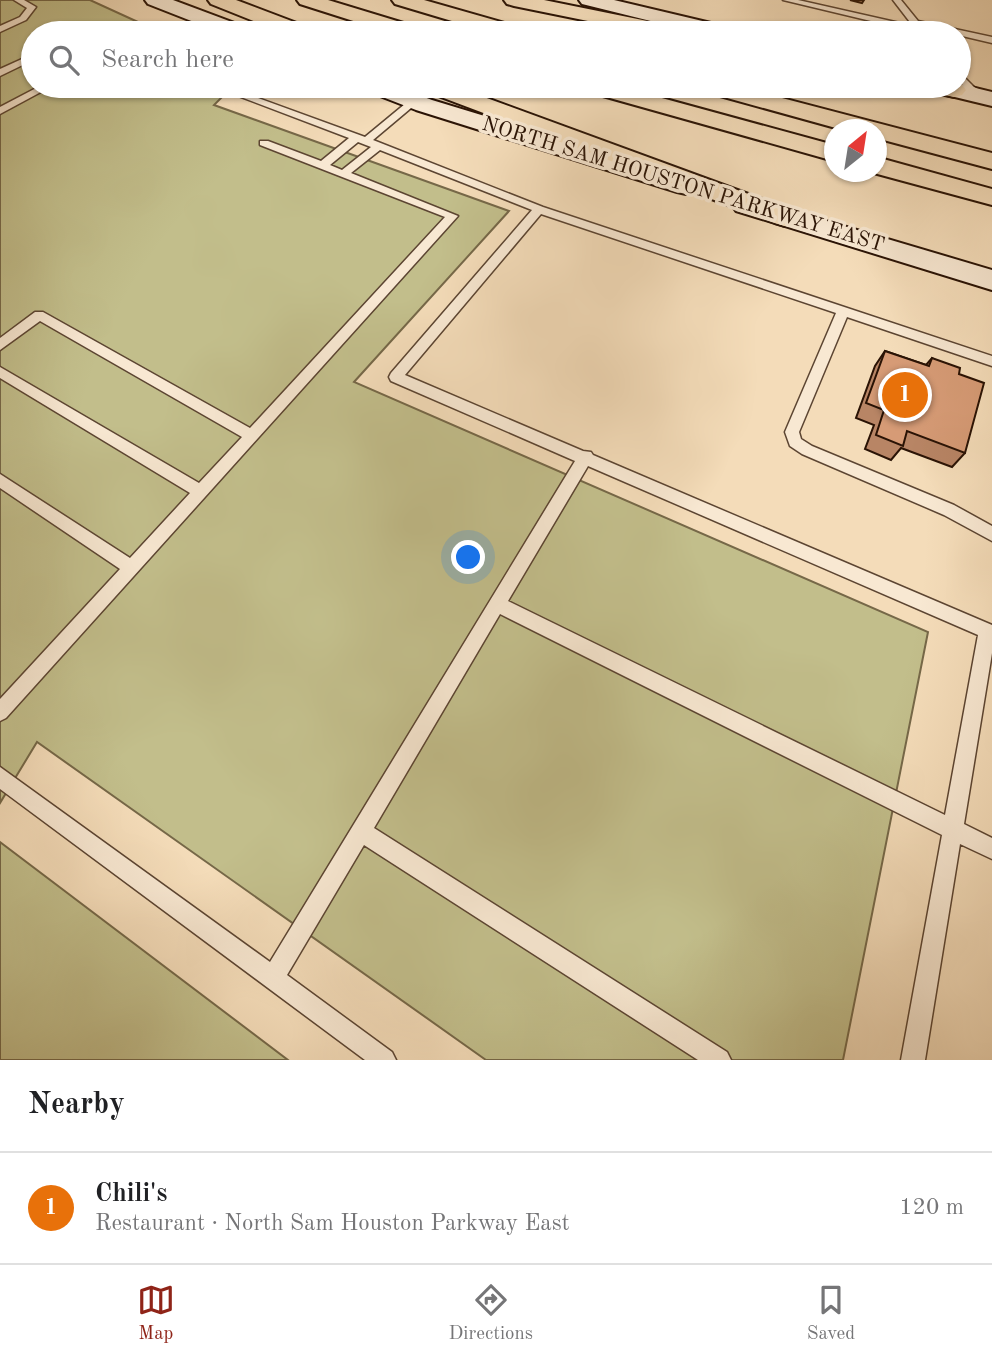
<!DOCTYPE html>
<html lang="en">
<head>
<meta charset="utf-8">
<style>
  body { margin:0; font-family:"Old Standard TT",serif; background:#f6f6f6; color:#202124 }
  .compass { position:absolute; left:824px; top:119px; width:63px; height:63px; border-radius:50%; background:#fff; box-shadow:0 2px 5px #0004; rotate:30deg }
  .you { position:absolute; left:469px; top:558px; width:24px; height:24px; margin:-18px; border:5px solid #fff; border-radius:50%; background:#1a73e8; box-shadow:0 0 0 10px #1a73e833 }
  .badge { display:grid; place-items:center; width:46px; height:46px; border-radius:50%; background:#8f2418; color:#fff; font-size:23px; font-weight:700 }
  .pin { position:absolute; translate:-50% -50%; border:4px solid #fff; box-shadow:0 2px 7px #0006 }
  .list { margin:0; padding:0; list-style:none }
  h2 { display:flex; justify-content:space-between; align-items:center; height:91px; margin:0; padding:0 28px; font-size:30px }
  h2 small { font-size:23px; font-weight:400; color:#757577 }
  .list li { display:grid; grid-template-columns:46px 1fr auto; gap:21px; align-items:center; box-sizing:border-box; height:112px; padding:0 28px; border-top:2px solid #e0e0e0 }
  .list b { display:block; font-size:26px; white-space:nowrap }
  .list p { margin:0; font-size:23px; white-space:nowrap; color:#757577 }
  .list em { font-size:23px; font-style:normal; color:#757577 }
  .icon { flex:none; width:38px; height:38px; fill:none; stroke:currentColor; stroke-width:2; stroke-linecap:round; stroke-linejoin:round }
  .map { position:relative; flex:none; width:992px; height:1060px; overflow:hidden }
  .search { position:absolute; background:#fff; box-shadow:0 2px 5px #0004; left:21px; right:21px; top:21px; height:77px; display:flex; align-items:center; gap:18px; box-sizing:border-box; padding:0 24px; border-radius:38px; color:#757577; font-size:26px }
  .sheet { height:203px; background:#fff }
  nav { display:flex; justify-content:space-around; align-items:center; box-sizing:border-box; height:98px; border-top:2px solid #e0e0e0; background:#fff; font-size:19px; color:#757577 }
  nav a { display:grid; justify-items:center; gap:4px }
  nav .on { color:#8f2418 }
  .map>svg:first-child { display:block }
  .green { fill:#c2be8b; stroke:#766848; stroke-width:2 }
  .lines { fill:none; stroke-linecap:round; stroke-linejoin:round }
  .lane-casing { stroke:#5c4532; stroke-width:3 }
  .secondary-casing { stroke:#2a1305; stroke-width:4 }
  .highway-casing { stroke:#2a1305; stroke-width:4 }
  .lane { fill:#f8e8d2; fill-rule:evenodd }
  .secondary { fill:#f8e8d2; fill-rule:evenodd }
  .highway { fill:#f4dcb9; fill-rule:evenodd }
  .wall { fill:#b88565; stroke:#2a1305; stroke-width:2 }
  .building { fill:#d69b76; stroke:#2a1305; stroke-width:2 }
  .labels { text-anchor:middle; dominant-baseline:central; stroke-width:7; stroke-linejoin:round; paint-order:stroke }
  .far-street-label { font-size:21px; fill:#2a1305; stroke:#f8e8d2 }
</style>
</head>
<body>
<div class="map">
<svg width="992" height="1060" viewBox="0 0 992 1060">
  <rect width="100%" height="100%" fill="#f4dcb9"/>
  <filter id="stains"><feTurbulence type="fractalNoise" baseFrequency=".00286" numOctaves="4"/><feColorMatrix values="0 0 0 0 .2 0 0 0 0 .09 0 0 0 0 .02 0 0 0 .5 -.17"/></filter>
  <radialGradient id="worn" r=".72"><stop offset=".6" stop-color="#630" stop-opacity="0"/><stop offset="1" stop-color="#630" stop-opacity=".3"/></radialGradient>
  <g class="green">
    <polygon points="0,0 90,0 162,33 33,33 33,86 233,86 214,105 509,211 354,382 928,632 843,1060 486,1060 37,742 0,803"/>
    <polygon points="0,842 288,1060 0,1060"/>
  </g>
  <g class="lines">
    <defs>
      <g id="lane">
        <polygon points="14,0 24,0 36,7 26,20 0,32 0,26 20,17 27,8"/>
        <polygon points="783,0 798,0 913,26 893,0 901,0 918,21 992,37 992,43 924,27 926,31 921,33"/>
        <polygon points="33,54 33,60 0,76 0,69"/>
        <path d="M 959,72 L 974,87 L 989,95 L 989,99 C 977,100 967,90 959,81 Z"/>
        <polygon points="40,86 52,86 0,114 0,107"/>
        <path d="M 212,86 L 225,86 L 365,137 L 411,99 L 417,99 L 417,103 L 373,140 L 543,207 L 992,356 L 992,366 L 847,317 L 799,432 L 801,439 L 812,446 L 954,505 L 992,526 L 992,541 L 944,515 L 802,454 L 790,446 L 785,432 L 836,313 L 541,214 L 405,375 L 583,451 L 591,452 L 593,455 L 992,625 L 992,653 L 964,824 L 992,838 L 992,859 L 960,844 L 925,1060 L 901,1060 L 942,835 L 500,614 L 374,828 L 727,1052 L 731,1060 L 698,1060 L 364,845 L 287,975 L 392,1052 L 396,1060 L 365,1060 L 0,789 L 0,767 L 270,962 L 575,461 L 391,381 L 389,377 L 391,373 L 532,210 L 380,150 L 351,173 L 458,216 L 6,718 L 0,721 L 0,699 L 120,569 L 0,488 L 0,474 L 130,558 L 190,493 L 0,378 L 0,367 L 199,483 L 242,437 L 40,321 L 0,350 L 0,338 L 35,312 L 43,312 L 250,428 L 445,217 L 260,145 L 260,141 L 268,141 L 321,161 L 349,138 ZM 358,142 L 371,147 L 342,170 L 330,165 ZM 588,466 L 978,635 L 945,815 L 508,601 Z"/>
      </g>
      <g id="secondary">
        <polygon points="145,0 173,0 248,28 251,33 222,33 148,4"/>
        <polygon points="579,0 614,0 732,28 735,33 699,33 582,4"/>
        <polygon points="959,84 992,92 992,106 930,91 926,86"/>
        <polygon points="363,86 395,86 432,100 695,180 699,186 695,192 686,194 677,192 416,110 367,91"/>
        <polygon points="746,197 992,270 992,290 736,211 732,205 736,199"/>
      </g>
      <g id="highway">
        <polygon points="208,0 236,0 310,28 313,33 284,33 211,4"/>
        <polygon points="297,0 328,0 420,28 423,33 391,33 300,4"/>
        <polygon points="392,0 424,0 522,28 525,33 492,33 395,4"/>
        <polygon points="504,0 544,0 677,27 685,28 688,33 647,33 514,6 507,4"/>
        <polygon points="962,85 966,90 962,95 954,97 927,91 923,86"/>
        <polygon points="421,86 454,86 795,211 799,217 795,223 785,226 775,223 425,91"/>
        <polygon points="581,86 618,86 834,145 834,161 585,91"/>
        <polygon points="698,86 736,86 992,153 992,169 876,138 876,130 843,130 702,91"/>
        <polygon points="876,157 992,189 992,205 870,172 876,172"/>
      </g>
    </defs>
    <use href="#lane" class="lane-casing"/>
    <use href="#secondary" class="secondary-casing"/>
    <use href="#highway" class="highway-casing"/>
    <use href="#lane" class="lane"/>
    <use href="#secondary" class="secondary"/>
    <use href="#highway" class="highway"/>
  </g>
  <g class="wall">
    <polygon points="850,0 864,0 862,3"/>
    <polygon points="885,351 926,365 932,358 959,374 965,453 952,467 901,448 891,460 865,449 874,425 856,418 875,366"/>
  </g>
  <polygon class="building" points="885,351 929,366 932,358 960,368 959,374 984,383 965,453 907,431 903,446 876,435 884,410 866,403"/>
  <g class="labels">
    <g class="far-street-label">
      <text transform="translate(683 185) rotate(17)">NORTH SAM HOUSTON PARKWAY EAST</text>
    </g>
  </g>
  <rect width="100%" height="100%" filter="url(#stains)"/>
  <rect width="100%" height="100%" fill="url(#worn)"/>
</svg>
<svg class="compass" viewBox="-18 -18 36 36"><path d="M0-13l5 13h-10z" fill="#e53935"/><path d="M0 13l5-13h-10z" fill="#757577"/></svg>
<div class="you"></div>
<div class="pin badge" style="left:905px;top:395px;background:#e8710a">1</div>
<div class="search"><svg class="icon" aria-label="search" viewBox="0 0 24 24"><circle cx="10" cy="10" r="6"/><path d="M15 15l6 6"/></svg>Search here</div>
</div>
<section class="sheet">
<h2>Nearby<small></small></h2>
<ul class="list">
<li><span class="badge" style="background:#e8710a">1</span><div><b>Chili's</b><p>Restaurant · North Sam Houston Parkway East</p></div><em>120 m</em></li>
</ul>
</section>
<nav>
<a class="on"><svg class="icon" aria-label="map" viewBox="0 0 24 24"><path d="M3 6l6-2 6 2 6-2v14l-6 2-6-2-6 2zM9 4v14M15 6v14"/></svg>Map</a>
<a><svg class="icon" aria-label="directions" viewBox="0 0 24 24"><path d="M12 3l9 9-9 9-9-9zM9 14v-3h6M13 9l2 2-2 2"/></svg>Directions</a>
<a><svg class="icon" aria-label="saved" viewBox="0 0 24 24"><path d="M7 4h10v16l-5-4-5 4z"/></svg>Saved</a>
</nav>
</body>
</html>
